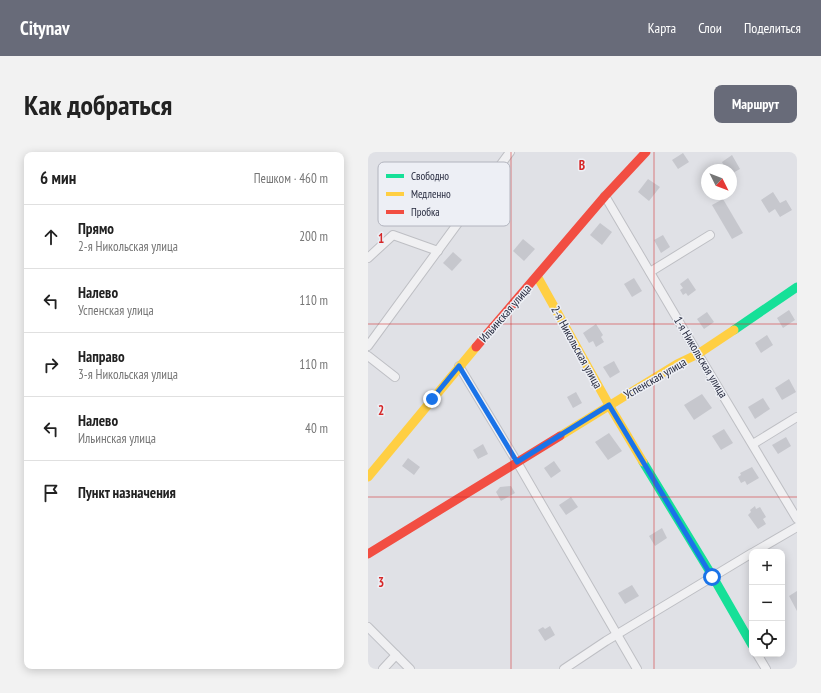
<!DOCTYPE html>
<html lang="ru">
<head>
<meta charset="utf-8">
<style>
  body { margin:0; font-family:"PT Sans Narrow",sans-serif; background:#f2f2f2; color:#222 }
  .controls { position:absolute; right:12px; bottom:12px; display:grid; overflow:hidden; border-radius:8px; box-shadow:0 2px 10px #0003 }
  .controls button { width:36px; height:36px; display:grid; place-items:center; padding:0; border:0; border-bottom:1px solid #e0e0e0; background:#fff; color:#222; font:20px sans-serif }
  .compass { position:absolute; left:333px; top:12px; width:36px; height:36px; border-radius:50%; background:#fff; box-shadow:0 2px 10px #0003; rotate:132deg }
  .stop { position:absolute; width:12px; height:12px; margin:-9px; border:3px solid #1a73e8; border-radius:50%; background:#fff }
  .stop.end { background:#1a73e8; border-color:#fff; box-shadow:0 1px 4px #0008 }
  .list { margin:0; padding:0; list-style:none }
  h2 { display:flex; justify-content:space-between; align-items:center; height:52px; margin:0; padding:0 16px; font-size:17px }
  h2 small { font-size:13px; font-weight:400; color:#767676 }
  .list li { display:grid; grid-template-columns:26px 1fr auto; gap:12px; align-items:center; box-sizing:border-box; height:64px; padding:0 16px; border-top:1px solid #e0e0e0 }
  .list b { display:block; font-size:15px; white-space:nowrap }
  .list p { margin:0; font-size:13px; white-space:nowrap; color:#767676 }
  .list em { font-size:13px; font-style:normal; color:#767676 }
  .icon { flex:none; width:22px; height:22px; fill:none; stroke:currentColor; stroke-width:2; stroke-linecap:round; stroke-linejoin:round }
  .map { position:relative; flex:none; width:429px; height:517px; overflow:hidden; border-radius:8px }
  header { display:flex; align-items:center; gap:24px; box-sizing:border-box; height:56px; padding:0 20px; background:#686b79; color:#fff }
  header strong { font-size:19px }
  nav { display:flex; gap:22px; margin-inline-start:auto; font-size:14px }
  .intro { display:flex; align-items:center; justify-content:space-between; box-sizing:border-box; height:96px; padding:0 24px }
  h1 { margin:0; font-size:28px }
  .button { padding:10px 18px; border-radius:8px; background:#686b79; color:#fff; font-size:14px; font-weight:700 }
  main { display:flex; gap:24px; padding:0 24px }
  aside { flex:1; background:#fff; border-radius:8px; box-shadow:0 2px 10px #0003 }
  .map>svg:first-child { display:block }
  .building { fill:#c6c7cd }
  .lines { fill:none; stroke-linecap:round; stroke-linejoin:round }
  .street-casing { stroke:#bebfc4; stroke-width:10 }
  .street { stroke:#f0f0f2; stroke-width:8 }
  .fast { stroke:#16e098; stroke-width:9 }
  .slow { stroke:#ffcf43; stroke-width:9 }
  .jam { stroke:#f24e42; stroke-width:9 }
  .route { stroke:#1a73e8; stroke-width:5 }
  .grid { fill:none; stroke:#d62828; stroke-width:1; stroke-opacity:0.55 }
  .labels { text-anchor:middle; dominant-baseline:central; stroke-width:3; stroke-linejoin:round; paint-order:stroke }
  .street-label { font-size:12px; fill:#272b3f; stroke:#edeff5 }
  .key { fill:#edeff5; stroke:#b2b4be; stroke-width:1 }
  .key-label { font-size:11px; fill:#272b3f }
  .grid-label { font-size:13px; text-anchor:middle; font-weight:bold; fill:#d62828; stroke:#edeff5; stroke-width:3; stroke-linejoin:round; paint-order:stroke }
</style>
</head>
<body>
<header>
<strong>Citynav</strong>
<nav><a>Карта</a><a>Слои</a><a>Поделиться</a></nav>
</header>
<div class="intro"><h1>Как добраться</h1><a class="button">Маршрут</a></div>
<main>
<aside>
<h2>6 мин<small>Пешком · 460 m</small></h2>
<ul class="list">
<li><svg class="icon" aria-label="ahead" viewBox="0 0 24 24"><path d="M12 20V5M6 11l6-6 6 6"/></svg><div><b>Прямо</b><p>2-я Никольская улица</p></div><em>200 m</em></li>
<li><svg class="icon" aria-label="left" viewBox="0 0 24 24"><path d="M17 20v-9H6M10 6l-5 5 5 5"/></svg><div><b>Налево</b><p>Успенская улица</p></div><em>110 m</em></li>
<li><svg class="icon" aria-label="right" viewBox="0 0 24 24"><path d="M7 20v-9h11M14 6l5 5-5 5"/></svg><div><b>Направо</b><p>3-я Никольская улица</p></div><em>110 m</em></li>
<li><svg class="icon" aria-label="left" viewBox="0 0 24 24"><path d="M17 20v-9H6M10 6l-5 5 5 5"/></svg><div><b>Налево</b><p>Ильинская улица</p></div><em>40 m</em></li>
<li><svg class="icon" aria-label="arrive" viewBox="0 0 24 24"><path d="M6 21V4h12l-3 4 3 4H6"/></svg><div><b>Пункт назначения</b></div></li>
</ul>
</aside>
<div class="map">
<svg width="429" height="517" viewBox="0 0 429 517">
  <rect width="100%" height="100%" fill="#e0e1e6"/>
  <g class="building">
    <polygon points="315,1 321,10 310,17 304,8"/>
    <polygon points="364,3 372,17 363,22 363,18 358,18 354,10"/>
    <polygon points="280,27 292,35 281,49 270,40"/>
    <polygon points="405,40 412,51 418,48 424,58 412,65 407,57 401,61 393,48"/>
    <polygon points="355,47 375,81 364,87 344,53"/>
    <polygon points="232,71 244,80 234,93 222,83"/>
    <polygon points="295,83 302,95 293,101 286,88"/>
    <polygon points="155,87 167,97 156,109 145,99"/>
    <polygon points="85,100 94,108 84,119 75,111"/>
    <polygon points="266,126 274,139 264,145 256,132"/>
    <polygon points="320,126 328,138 320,144 318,141 315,143 312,138 315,136 312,132"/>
    <polygon points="421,158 427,168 415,176 409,166"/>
    <polygon points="339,160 346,170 336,177 329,167"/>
    <polygon points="228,172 235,183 233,185 236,190 228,195 225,189 221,191 215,181"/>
    <polygon points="399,183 405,193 393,201 387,191"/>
    <polygon points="246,209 252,220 242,226 235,215"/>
    <polygon points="421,227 428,240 414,248 407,236"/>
    <polygon points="208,240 214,251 205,256 199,245"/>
    <polygon points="334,242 344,256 326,268 316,253"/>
    <polygon points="395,246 402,257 387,267 380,255"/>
    <polygon points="356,277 365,291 353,298 344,284"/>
    <polygon points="241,281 254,299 240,308 227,290"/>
    <polygon points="418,285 423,294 410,302 404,293"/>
    <polygon points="115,292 120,302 110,307 105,298"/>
    <polygon points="40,306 52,315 46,323 34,314"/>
    <polygon points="186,309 193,319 183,326 176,316"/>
    <polygon points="384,315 391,326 379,333 377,329 373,331 370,325 373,323 372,321"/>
    <polygon points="143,334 147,341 133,349 128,340 132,335"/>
    <polygon points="203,345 210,355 198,363 191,353"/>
    <polygon points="387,354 388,357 392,355 398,365 395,367 398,372 390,377 380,363 383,360 382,358"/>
    <polygon points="294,376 299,386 287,394 281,384"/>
    <polygon points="264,433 271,444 257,452 250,441"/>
    <polygon points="429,439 429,459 421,444"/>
    <polygon points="182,474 187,483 177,489 170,478 175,475 177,477"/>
  </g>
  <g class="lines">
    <defs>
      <g id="street">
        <polyline points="237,44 330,202 429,367"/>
        <polyline points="0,106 25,83 70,99"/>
        <polyline points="282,120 342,83"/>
        <polyline points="0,194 142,0"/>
        <polyline points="0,204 27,225"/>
        <polyline points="91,214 149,310 269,517"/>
        <polyline points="385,292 429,265"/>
        <polyline points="386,400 429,375"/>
        <polyline points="0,475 42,517"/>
        <polyline points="389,502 398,517"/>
        <polyline points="15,517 28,503"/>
        <polyline points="196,517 238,489 384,401"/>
      </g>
    </defs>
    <use href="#street" class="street-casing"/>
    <use href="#street" class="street"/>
    <g class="fast">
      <polyline points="366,178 429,135"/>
      <polyline points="275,310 345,425 384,493"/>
    </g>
    <g class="slow">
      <polyline points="169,124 241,253 275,310"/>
      <polyline points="192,284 309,212 330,202 366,178"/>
      <polyline points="0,325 108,195"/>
    </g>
    <g class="jam">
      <polyline points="108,195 237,44 278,0"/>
      <polyline points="0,402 192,284"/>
    </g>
  </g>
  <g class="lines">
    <polyline class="route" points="64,247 91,214 149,310 241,253 344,425"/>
  </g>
  <path class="grid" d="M 143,0 L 143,517M 286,0 L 286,517M 0,172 L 429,172M 0,345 L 429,345"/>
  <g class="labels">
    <g class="street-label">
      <text transform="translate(137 161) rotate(-49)">Ильинская улица</text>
      <text transform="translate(209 195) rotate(61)">2-я Никольская улица</text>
      <text transform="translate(333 205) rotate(59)">1-я Никольская улица</text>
      <text transform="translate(287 226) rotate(-30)">Успенская улица</text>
    </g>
  </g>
  <rect x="10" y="10" width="132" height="64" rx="6" class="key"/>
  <rect x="18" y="22" width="18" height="4" fill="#16e098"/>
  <rect x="18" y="40" width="18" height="4" fill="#ffcf43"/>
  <rect x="18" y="58" width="18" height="4" fill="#f24e42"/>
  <g class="key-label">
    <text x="43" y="28">Свободно</text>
    <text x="43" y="46">Медленно</text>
    <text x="43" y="64">Пробка</text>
  </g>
  <g class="grid-label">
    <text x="214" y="18">B</text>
    <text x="13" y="91">1</text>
    <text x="13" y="263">2</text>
    <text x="13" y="435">3</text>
  </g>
</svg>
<div class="controls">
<button>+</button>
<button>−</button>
<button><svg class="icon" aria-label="locate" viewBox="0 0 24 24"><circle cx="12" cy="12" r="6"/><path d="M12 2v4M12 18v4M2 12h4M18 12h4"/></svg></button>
</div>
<svg class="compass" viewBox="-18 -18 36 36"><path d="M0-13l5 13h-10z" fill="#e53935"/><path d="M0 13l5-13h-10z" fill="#767676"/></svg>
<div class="stop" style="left:344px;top:425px"></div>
<div class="stop end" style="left:64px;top:247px"></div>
</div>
</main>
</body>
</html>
